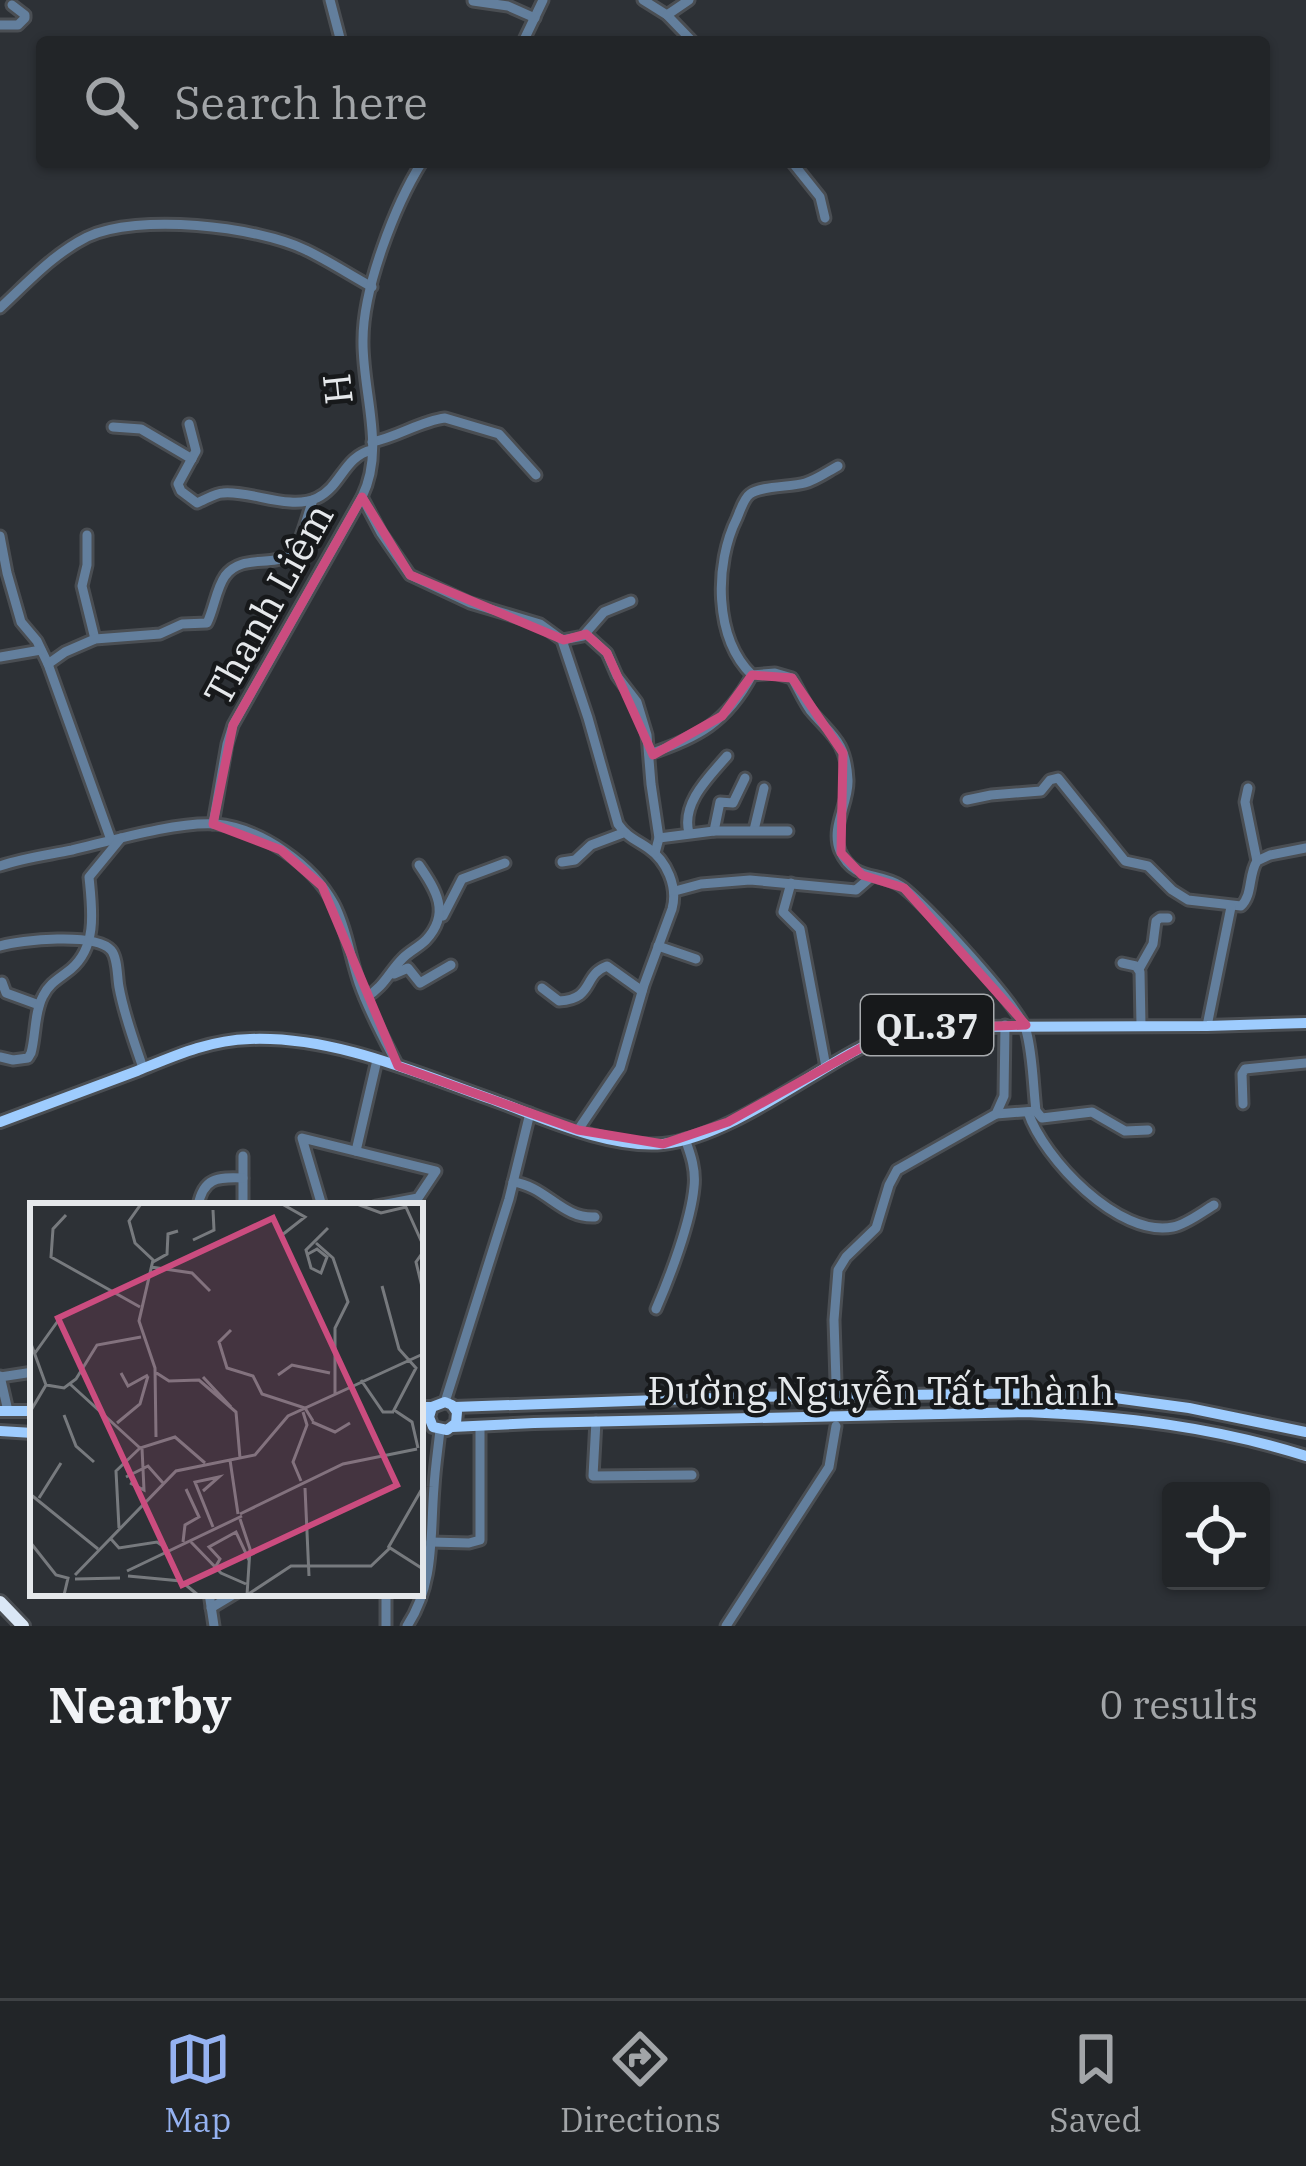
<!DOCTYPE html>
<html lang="en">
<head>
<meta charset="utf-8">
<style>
  body { margin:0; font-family:"IBM Plex Serif",serif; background:#2a2d30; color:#f1f3f6 }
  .controls { position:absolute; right:36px; bottom:36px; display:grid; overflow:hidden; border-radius:12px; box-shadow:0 3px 9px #0004 }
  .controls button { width:108px; height:108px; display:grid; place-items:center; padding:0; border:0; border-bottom:3px solid #3f4245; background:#222528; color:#f1f3f6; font:60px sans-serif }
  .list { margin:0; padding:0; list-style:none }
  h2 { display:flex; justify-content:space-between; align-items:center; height:156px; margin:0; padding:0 48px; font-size:51px }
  h2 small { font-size:39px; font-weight:400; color:#a2a5a8 }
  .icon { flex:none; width:66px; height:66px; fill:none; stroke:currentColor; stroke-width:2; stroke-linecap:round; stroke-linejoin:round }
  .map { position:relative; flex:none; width:1306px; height:1626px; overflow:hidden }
  .search { position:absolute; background:#222528; box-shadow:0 3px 9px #0004; left:36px; right:36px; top:36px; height:132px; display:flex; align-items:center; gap:30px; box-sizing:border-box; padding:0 42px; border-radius:12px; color:#a2a5a8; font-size:45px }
  .sheet { height:372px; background:#222528 }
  nav { display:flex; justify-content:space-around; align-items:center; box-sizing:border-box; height:168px; border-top:3px solid #3f4245; background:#222528; font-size:33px; color:#a2a5a8 }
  nav a { display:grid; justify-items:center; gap:6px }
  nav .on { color:#95b2f1 }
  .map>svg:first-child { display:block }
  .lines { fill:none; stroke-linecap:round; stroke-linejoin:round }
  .minor-tunnel { stroke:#494c51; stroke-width:9; stroke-dasharray:9 4.5; stroke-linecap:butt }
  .minor-casing { stroke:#4a4e53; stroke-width:15 }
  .major-casing { stroke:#4a4e53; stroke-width:16 }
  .highway-casing { stroke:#4a4e53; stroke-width:18 }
  .minor { stroke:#637f9d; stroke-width:9 }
  .major { stroke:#9eccfe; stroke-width:10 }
  .highway { stroke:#dae7f6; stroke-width:12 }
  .marked { fill:none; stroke:#cb4c7f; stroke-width:9; stroke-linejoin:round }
  .labels { text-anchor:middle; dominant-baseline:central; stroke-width:9; stroke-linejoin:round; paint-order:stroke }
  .shield { fill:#17191b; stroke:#a7aaad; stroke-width:3 }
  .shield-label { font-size:36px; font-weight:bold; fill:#e5e8eb }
  .street-label { font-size:39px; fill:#e5e8eb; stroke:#17191b }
  .inset-road { fill:none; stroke:#777a7e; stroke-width:3 }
  .view { fill:#cb4c7f; fill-opacity:0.15; stroke:#cb4c7f; stroke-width:6 }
  .inset-edge { fill:none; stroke:#e5e8eb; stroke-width:6 }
</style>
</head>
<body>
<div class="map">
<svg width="1306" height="1626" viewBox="0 0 1306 1626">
  <rect width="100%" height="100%" fill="#2d3136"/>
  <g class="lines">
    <polyline class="minor-tunnel" points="836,1382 836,1421"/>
    <defs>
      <g id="minor">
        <polyline points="330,0 341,42"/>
        <polyline points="643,0 667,15 693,42"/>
        <polyline points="473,1 508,6 535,18"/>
        <polyline points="667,15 689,0"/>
        <polyline points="0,25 18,25 25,18 25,15 12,5"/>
        <polyline points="523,42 543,0"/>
        <polyline points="792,162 820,197 825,218"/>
        <path d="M 0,308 C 27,283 53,254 87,237 C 138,213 256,226 306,250 C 329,261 350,275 372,287"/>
        <path d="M 189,424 L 196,451 L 178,484 L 181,491 L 197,503 C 205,500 215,493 223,493 C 250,490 290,511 317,498 C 341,487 344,456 372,450"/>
        <polyline points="113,427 141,429 192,459"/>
        <path d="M 372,442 C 398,437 420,421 445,418 L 499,434 L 536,475"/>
        <path d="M 838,466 C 827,472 816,480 805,483 C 791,487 760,486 750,494 C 744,498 740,511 737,518 C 714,564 714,638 752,675 L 775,673 L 792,678 C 798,688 803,700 810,710 C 832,736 846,741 848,780 C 849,804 830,827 840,851 C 854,882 878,871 901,886 C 923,901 1020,1007 1026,1030 C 1033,1055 1033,1085 1036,1111"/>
        <path d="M 362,497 L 381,533 L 410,575 L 470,603 L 540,624 L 562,640 L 588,718 L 618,824 C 626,836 636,840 648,848 C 667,861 678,887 672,909 L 644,985 L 620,1068 L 578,1130"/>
        <polyline points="87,535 87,565 82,586 95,639"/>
        <polyline points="0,536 7,573 21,622 37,641 48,664 111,840"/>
        <polyline points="586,634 607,653 617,676 637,702 647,735 651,784 659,838 655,853"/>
        <polyline points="562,640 583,636 604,612 631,601"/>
        <polyline points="0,657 41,650"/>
        <path d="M 48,664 L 65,652 L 95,639 L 160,634 L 182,624 L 207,623 C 214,609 216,589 225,576 C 241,554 270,567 290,555 C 300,549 308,512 313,500"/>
        <path d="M 649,754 C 698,738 727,722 752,675"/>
        <polyline points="1248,788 1245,802 1257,861"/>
        <path d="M 967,800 L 991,795 L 1041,791 L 1050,780 L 1058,778 L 1125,861 L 1148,866 L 1172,890 L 1188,900 L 1241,906 C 1253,895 1248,875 1257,861 L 1270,855 L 1306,848"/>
        <path d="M 213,824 L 227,744 L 233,725 L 362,497 C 386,448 362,392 363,340 C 363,288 395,205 422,162"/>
        <polyline points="754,830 764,788"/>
        <polyline points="714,831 720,802 733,803 745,778"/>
        <path d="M 689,833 C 681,803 709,777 727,756"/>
        <polyline points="659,838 714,831 788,831"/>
        <polyline points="562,862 575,860 591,845 623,833"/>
        <path d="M 0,866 C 23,858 48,855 72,850 C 110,841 178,821 216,824 C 261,828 313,865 334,904 C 347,929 350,957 359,983 C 369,1012 384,1039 398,1066"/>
        <polyline points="791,883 783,912 800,929 826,1067"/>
        <polyline points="675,891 701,884 750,880 856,890 871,877"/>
        <polyline points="443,916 462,879 505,863"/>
        <path d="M 0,946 C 21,940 95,932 111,950 C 118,958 117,977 119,987 C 124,1015 134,1041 143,1068"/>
        <polyline points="658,946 696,959"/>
        <polyline points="1122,963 1136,966 1140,972 1141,1025"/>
        <polyline points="1139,969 1153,944 1156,921 1160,918 1168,918"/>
        <polyline points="394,974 408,968 420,983 451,965"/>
        <polyline points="2,982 6,993 39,1005"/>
        <path d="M 542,988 L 559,1001 C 595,999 582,975 607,966 L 642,991"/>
        <path d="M 365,998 C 385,986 388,973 403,958 C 410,951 419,947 426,940 C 451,913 436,890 419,865"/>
        <polyline points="1207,1026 1231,907"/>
        <path d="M 0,1057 L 13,1060 L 28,1058 L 31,1053 C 36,1035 34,1013 43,996 C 49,983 60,978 71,969 C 98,946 92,908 89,877 L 121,838"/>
        <polyline points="1243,1104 1242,1074 1245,1069 1306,1063"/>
        <path d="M 1028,1112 C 1043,1158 1119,1238 1173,1227 C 1187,1224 1202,1212 1214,1205"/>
        <polyline points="996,1114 1036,1111 1042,1118 1092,1112 1125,1131 1148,1130"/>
        <polyline points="356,1151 377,1060"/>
        <polyline points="243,1156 243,1206"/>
        <path d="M 513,1182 C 546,1186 562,1219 595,1217"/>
        <path d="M 198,1206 C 203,1178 217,1177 243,1178"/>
        <polyline points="322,1206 302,1138 436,1171 418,1198 376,1206"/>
        <path d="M 656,1309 C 670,1277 691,1221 694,1187 C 696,1170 691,1155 685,1139"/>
        <polyline points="0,1376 8,1411"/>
        <polyline points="0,1377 33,1372"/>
        <polyline points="836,1382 834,1320 838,1270 846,1257 876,1228 889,1185 897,1170 996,1114 1004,1096 1005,1025"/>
        <polyline points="445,1402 509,1199 530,1113"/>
        <polyline points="596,1421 593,1476 692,1475"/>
        <polyline points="431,1542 469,1543 480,1540 480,1426"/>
        <polyline points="209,1593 214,1626"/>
        <polyline points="211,1608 236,1593"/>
        <polyline points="386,1626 386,1593"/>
        <path d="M 407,1626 C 435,1584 430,1536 434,1487 C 435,1468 438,1449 440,1430"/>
        <polyline points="726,1626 829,1467 836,1426"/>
      </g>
      <g id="major">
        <path d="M 0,1122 C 46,1105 91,1088 137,1071 C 174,1056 209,1040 250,1039 C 332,1036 412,1071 488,1098 C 539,1116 607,1149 663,1144 C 723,1138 798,1082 851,1053 C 870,1043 887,1032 908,1027 L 1207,1026 L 1306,1023"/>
        <polyline points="420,1407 432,1407 445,1402 452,1405 457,1412 456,1423 447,1430 433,1427 429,1417 432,1407"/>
        <polyline points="454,1407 745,1397 1053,1393 1115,1398 1189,1408 1306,1432"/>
        <polyline points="0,1411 33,1411"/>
        <path d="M 452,1427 L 534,1423 L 1026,1412 C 1122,1416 1215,1427 1306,1456"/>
        <polyline points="0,1431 33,1433"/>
      </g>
      <polyline id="highway" points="0,1602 23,1626"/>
    </defs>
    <use href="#minor" class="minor-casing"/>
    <use href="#major" class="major-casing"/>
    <use href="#highway" class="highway-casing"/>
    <use href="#minor" class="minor"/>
    <use href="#major" class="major"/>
    <use href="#highway" class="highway"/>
  </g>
  <path class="marked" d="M 362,497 L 410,575 L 564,640 L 586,634 L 607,653 L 653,755 L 722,716 L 752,675 L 792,678 L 843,753 L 841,853 L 862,875 L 904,888 L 1026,1025 L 893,1030 L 728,1122 L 663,1144 L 578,1130 L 398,1066 L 322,886 L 281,850 L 213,824 L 233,725 Z"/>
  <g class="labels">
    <rect class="shield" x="861" y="995" width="132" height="60" rx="9"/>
    <g class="shield-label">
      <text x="927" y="1025">QL.37</text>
    </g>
    <g class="street-label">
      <text transform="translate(337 389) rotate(-96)">H</text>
      <text transform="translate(268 604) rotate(-61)">Thanh Liêm</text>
      <text x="881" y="1390">Đường Nguyễn Tất Thành</text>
    </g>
  </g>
  <g transform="translate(30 1203)">
    <rect width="393" height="393" fill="#2d3136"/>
    <path class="inset-road" d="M 111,1 L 99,18 L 105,40 L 123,57 L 109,118 L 125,165 L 126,234M 327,1 L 351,10 L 376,4M 375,2 L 393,42M 36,12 L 23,26 L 21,54 L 110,104M 252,32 L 275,14 L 252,1M 163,37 L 184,27 L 183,7M 286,40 L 303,55 L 318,99 L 305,125 L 305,191M 393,49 L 386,59 L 393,88M 278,51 L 287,46 L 297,54 L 291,70 L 281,65 L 276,47 L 298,25M 123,59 L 137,51 L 138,31 L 148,28M 121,64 L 162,70 L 180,88M 352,83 L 369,146 L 386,165 L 364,207 L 382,219 L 388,245M 201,127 L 189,139 L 197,165 L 223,173 L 232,191 L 275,205 L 283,218M 0,138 L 16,182M 5,150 L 30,115M 125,169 L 139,178 L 169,177 L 206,209 L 210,255M 91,170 L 98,183 L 118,172M 248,172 L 262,162 L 300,170M 173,174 L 201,204M 331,177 L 353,209 L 364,209M 40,181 L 110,245M 0,209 L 16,182 L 34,185 L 46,176 L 67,142 L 111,134M 34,212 L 46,243 L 64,259M 282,219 L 305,229 L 320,220M 87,220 L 110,201 L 118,173M 200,257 L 208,311M 96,274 L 118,263 L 133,280M 271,278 L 263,259 L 277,222 L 273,209M 100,280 L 114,287 L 112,245M 275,285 L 279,373M 173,288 L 189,274 L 165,279 L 183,324M 0,291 L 68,346M 9,295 L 31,260M 210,311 L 313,261 L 387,246M 210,316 L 220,346 L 217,392M 89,325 L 86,268 L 110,245 L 145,234 L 175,260M 81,336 L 89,345 L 127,339 L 137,346M 0,339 L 26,372 L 38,375 L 34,392M 153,339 L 155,322 L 169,314 L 156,286M 161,339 L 191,370 L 216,381M 358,345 L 393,284M 186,363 L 190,356 L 179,344 L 206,329 L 219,357M 97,368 L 212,313M 45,372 L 146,268 L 225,252 L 258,213 L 393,151M 98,373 L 151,378 L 168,392M 45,376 L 90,375M 217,392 L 261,363 L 341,363 L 360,345 L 393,366"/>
    <path class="view" d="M 243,15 L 367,282 L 152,382 L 28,115 Z"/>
    <rect width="393" height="393" class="inset-edge"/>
  </g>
</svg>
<div class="controls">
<button><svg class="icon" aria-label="locate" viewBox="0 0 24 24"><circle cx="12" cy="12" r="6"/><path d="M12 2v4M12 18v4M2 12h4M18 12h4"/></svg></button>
</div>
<div class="search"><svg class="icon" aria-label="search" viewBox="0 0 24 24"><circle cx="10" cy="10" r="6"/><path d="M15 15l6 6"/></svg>Search here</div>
</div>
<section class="sheet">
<h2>Nearby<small>0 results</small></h2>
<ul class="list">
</ul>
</section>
<nav>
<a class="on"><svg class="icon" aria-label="map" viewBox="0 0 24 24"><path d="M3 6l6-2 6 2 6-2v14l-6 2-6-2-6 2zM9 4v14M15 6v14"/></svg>Map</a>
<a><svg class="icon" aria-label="directions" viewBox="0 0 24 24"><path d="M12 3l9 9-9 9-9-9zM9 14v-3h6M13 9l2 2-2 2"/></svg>Directions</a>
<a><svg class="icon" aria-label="saved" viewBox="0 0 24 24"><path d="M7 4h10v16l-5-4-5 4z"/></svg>Saved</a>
</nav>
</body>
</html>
